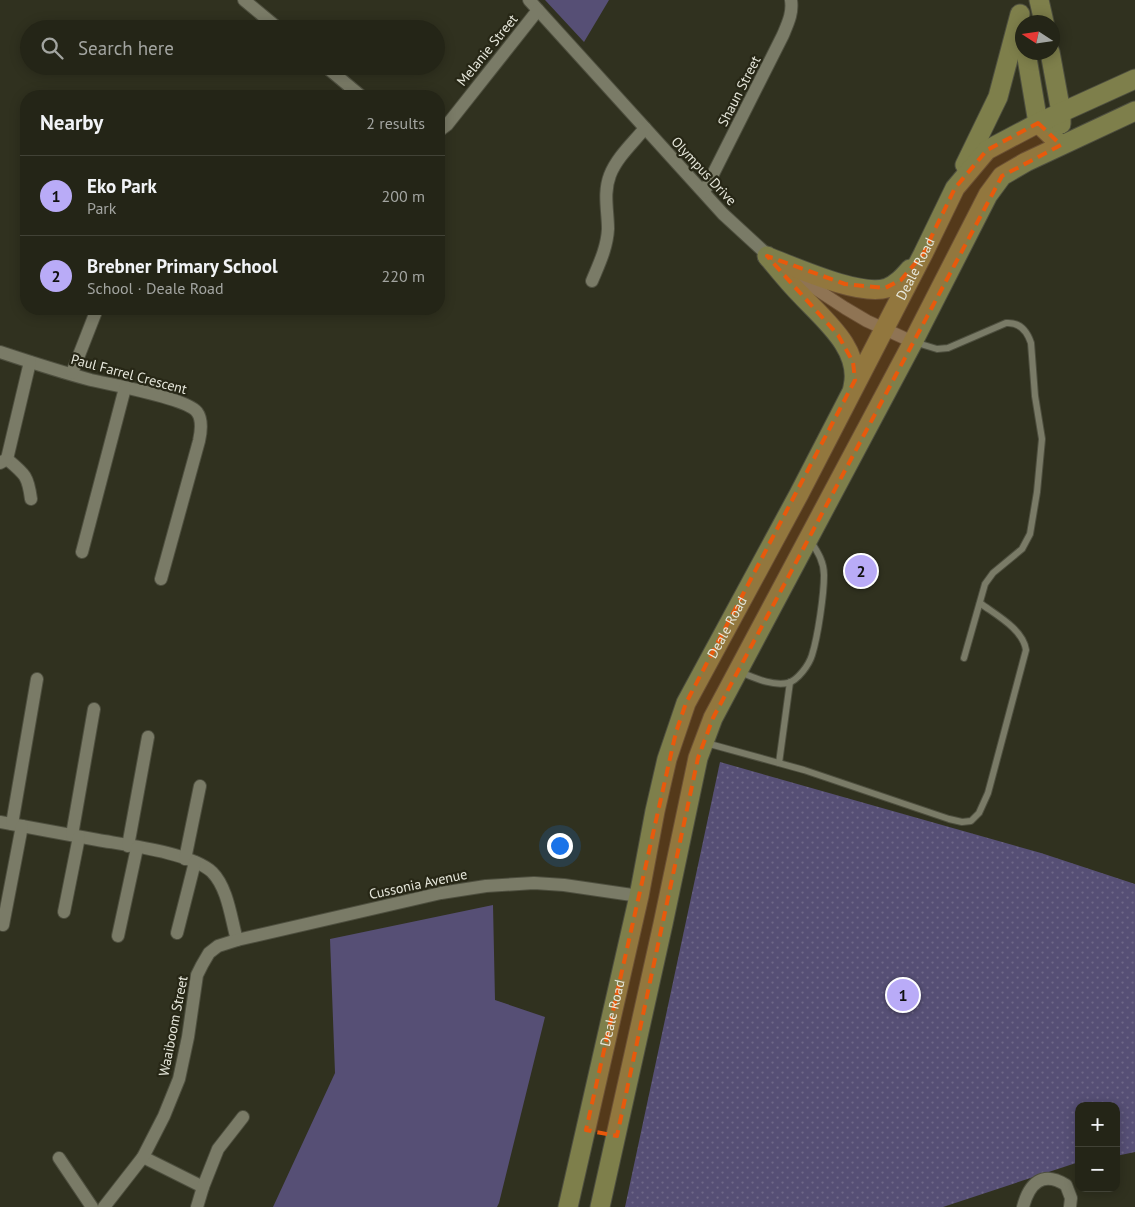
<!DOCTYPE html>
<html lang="en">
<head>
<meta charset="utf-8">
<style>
  body { margin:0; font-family:"PT Sans",sans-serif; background:#303124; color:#f1f3f6 }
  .controls { position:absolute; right:15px; bottom:15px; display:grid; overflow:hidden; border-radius:10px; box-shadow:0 2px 12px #0003 }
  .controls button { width:45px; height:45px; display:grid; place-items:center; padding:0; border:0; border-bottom:1px solid #414236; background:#242517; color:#f1f3f6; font:25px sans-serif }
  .compass { position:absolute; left:1015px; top:15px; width:45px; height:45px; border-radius:50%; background:#242517; box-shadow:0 2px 12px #0003; rotate:282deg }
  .you { position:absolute; left:559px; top:845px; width:18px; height:18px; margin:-12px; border:4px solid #fff; border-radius:50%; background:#1a73e8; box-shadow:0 0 0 8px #1a73e833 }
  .badge { display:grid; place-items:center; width:32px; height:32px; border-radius:50%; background:#b9abf7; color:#111; font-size:16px; font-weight:700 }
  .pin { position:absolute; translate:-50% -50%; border:2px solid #fff; box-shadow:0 1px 5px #0006 }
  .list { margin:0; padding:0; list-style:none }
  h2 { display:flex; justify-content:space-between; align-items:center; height:65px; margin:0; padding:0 20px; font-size:21px }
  h2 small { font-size:16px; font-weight:400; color:#a3a5a1 }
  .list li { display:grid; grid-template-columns:32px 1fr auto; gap:15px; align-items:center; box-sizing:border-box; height:80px; padding:0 20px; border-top:1px solid #414236 }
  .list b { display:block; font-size:19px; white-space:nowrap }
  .list p { margin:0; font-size:16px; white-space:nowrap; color:#a3a5a1 }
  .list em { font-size:16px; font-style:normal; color:#a3a5a1 }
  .icon { flex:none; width:28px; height:28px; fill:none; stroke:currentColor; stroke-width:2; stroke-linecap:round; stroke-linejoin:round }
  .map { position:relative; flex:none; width:1135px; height:1207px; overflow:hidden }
  .search { position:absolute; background:#242517; box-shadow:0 2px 12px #0003; left:20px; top:20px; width:425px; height:55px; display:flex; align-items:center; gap:12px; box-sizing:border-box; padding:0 18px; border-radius:28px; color:#a3a5a1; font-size:19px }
  .panel { position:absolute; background:#242517; box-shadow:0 2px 12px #0003; left:20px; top:90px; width:425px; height:225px; border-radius:20px }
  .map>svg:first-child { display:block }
  .grass { fill:#564f75 }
  .park { fill:url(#park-dots) }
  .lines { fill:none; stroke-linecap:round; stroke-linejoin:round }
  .lane-casing { stroke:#4e4f3f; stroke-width:8 }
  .street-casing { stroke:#4e4f3f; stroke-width:14 }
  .secondary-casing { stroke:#4e4f3f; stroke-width:21 }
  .lane { stroke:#7a7b67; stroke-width:6 }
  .street { stroke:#7a7b67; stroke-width:12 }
  .secondary { stroke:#7e7f4b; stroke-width:19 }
  .marked { fill:#e8590c; fill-opacity:0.2; stroke:#e8590c; stroke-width:4; stroke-dasharray:10 6; stroke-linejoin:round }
  .labels { text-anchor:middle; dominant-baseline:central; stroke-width:4.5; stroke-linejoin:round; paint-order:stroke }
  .street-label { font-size:14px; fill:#e7e8dc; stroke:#272716 }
</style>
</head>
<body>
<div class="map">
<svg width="1135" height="1207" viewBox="0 0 1135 1207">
  <defs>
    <pattern id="park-dots" width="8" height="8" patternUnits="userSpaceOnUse" patternTransform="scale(1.25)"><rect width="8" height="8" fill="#564f75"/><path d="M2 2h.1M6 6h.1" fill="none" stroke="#6e6888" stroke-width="1.8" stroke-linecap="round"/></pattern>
  </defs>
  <rect width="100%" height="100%" fill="#30311f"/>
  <g class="grass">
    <polygon points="545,0 609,0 584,42"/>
    <polygon points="493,905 495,1000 545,1017 499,1203 497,1207 273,1207 335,1073 330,939"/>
  </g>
  <polygon class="park" points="720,762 1041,853 1135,884 1135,1152 1116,1156 1116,1106 1079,1106 1079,1162 943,1207 625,1207"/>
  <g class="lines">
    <defs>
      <g id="lane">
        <path d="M 914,342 L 937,349 L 948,348 L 1006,323 C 1020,322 1027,331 1031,343 L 1035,396 L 1042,439 L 1037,492 L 1030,534 L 1022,549 L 993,573 L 985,584 L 964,658"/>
        <path d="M 740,672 C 755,678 771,686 788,683 C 798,680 809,665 812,655 C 818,636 824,594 824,575 C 824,561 817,551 810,540"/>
        <path d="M 706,743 L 804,770 L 949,819 L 962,822 L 971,821 L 979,813 L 988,793 L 1026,650 C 1023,629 996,615 980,603"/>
        <polyline points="779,763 790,682"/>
      </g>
      <g id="street">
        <polyline points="244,0 279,29"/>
        <polyline points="529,0 723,214 773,260"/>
        <polyline points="325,66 361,96"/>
        <polyline points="439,131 447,125 538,10"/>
        <path d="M 704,192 L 783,35 C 788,23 793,13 791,0"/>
        <polyline points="790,272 845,308 867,321 913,342"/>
        <path d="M 592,281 C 599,264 607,248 608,229 C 608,211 603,193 610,175 C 617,157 633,143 645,128"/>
        <path d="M 0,352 C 30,362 61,372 91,380 C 112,385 186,398 197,412 C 203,420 201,432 199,441 L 161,579"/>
        <polyline points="72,373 97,309"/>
        <path d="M 7,459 C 25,474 28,476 31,499"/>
        <polyline points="0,463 7,459 30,362"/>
        <polyline points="82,552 125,388"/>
        <path d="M 0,822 C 33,828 65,834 98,840 C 126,845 192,853 212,872 C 228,888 231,919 237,940"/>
        <polyline points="12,824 37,679"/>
        <polyline points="72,835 94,709"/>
        <polyline points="128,846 148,737"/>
        <polyline points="185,859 200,786"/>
        <polyline points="64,912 79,837"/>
        <polyline points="3,925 22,826"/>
        <polyline points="177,933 195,862"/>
        <polyline points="118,936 137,848"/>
        <polyline points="143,1157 203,1187"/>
        <polyline points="59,1158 92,1207"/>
        <polyline points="104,1207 143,1157 164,1116 179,1079 188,1037 197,975 202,965 209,953 218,946 237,940 441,893 486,886 534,883 564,885 639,896"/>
        <polyline points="197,1207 203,1187 218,1149 243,1117"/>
        <path d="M 1023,1207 C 1029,1184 1042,1170 1066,1185 L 1071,1198 L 1070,1207"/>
      </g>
      <g id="secondary">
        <polyline points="1039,0 1044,22"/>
        <polyline points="1026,52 1038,123 1061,145"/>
        <polyline points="1050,52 1061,112 1061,124"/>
        <polyline points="965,165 998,97 1020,14"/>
        <path d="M 767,256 C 778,269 788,282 800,294 C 823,319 862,349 853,387"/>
        <path d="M 768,257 C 795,267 860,297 887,288 C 897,284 903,277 910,269"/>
        <path id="s1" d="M 568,1207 L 639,896 L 655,811 L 667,759 L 686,703 L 799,494 L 923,254 L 955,188 L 987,150 L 1038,123 L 1135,79"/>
        <polyline points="600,1207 663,924 698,758 713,718 913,342 988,195 1002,176 1026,162 1135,111"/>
      </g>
    </defs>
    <use href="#lane" class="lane-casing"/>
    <use href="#street" class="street-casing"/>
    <use href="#secondary" class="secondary-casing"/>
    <use href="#lane" class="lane"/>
    <use href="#street" class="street"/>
    <use href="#secondary" class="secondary"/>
  </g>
  <path class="marked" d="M 1038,123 L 1061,145 L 1002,176 L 713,718 L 698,758 L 617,1136 L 586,1130 L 676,732 L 686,703 L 855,380 L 853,362 L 838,335 L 767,256 L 845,284 L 885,288 L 901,280 L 923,254 L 955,188 L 987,150 Z"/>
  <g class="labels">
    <g class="street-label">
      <text transform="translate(487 50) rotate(-51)">Melanie Street</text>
      <text transform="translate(739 91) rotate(-63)">Shaun Street</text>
      <text transform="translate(704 171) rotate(47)">Olympus Drive</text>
      <text stroke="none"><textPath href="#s1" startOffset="1009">Deale Road</textPath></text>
      <text transform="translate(129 374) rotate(15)">Paul Farrel Crescent</text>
      <text stroke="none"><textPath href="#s1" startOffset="604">Deale Road</textPath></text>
      <text transform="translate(418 884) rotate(-12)">Cussonia Avenue</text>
      <text stroke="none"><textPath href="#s1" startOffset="199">Deale Road</textPath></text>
      <text transform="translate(173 1026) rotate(-79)">Waaiboom Street</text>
    </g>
  </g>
</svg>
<div class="controls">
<button>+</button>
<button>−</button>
</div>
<svg class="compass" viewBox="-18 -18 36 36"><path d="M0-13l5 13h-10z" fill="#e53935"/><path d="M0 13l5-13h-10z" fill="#a3a5a1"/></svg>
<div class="you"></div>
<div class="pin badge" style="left:903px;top:995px">1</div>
<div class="pin badge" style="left:861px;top:571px">2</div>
<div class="search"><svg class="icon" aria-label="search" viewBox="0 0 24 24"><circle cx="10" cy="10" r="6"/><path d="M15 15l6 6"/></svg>Search here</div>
<section class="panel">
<h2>Nearby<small>2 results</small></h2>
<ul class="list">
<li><span class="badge">1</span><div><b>Eko Park</b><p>Park</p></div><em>200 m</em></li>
<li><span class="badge">2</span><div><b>Brebner Primary School</b><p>School · Deale Road</p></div><em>220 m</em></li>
</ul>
</section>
</div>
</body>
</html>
